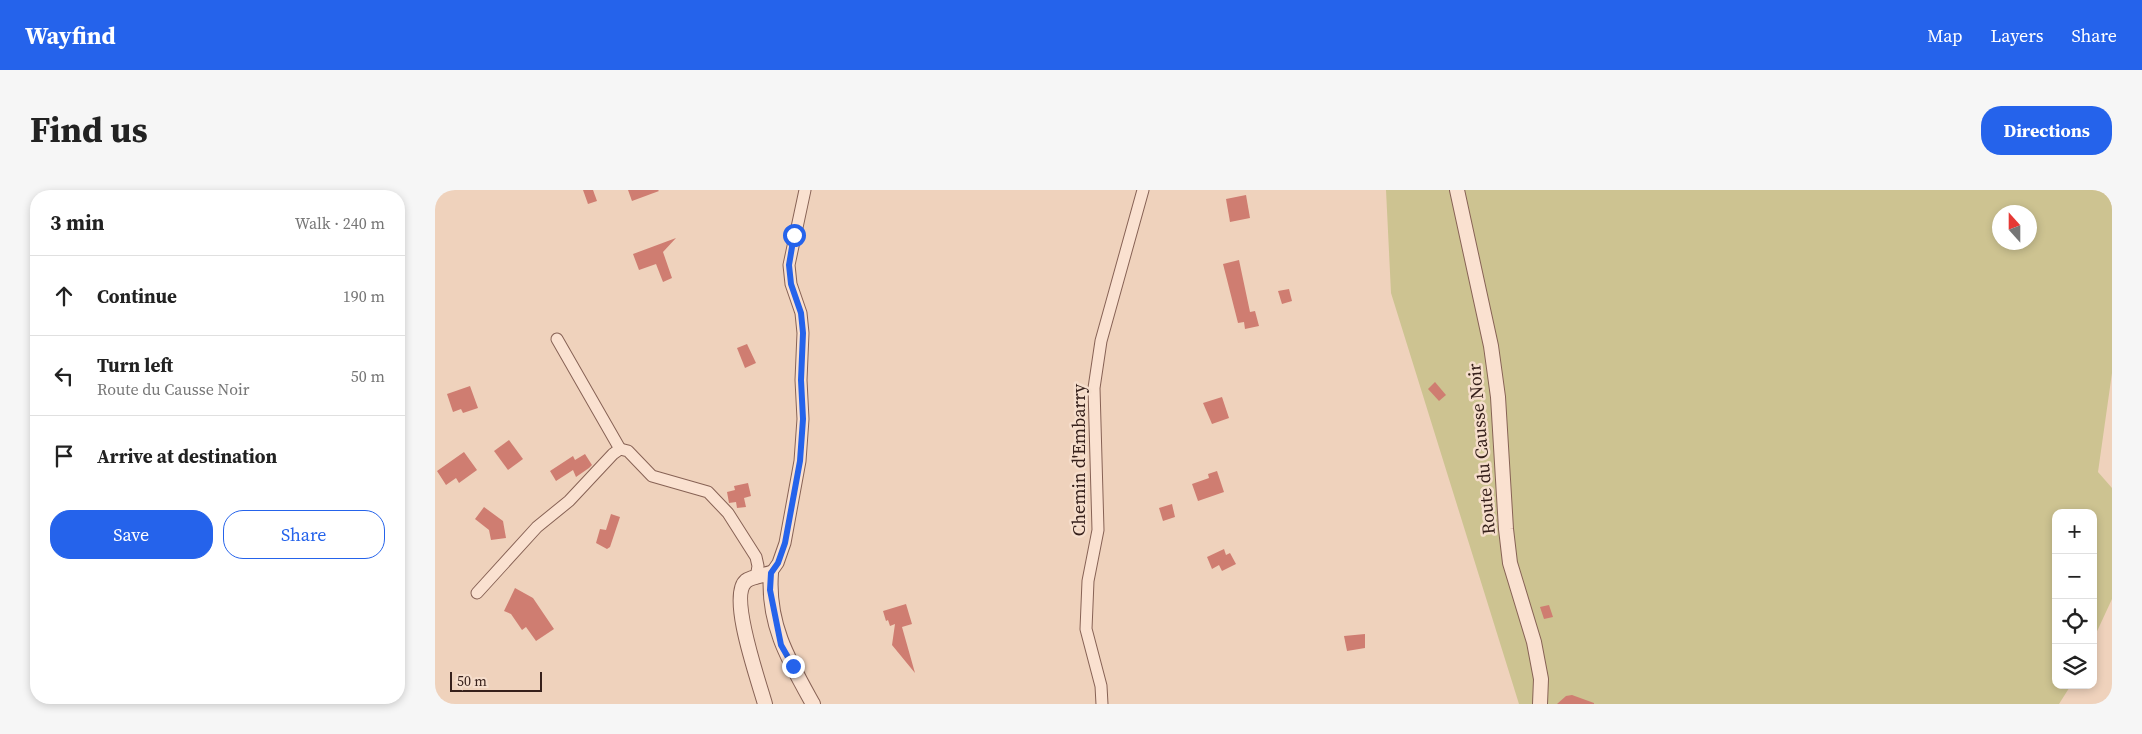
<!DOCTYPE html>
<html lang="en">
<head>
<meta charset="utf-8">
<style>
  body { margin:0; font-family:"Source Serif 4",serif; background:#f6f6f6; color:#222 }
  .controls { position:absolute; right:15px; bottom:15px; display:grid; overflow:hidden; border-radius:10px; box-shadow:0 2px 8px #0003 }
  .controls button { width:45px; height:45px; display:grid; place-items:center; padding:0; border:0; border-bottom:1px solid #e0e0e0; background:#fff; color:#222; font:25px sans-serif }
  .compass { position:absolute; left:1557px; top:15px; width:45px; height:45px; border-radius:50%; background:#fff; box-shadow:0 2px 8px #0003; rotate:339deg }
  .scale { position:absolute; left:15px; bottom:12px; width:92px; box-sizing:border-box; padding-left:5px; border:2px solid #36201b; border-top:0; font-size:14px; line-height:18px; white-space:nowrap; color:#36201b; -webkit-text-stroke:4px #f6decc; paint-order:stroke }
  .stop { position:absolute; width:15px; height:15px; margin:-11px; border:4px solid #2563eb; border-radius:50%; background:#fff }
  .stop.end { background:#2563eb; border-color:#fff; box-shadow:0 1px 5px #0008 }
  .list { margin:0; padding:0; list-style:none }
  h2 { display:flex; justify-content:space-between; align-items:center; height:65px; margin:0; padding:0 20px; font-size:21px }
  h2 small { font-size:16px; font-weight:400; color:#767676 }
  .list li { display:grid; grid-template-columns:32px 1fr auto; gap:15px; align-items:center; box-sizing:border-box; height:80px; padding:0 20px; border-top:1px solid #e0e0e0 }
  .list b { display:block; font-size:19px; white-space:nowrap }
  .list p { margin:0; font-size:16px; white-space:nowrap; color:#767676 }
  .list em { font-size:16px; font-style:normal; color:#767676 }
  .actions { display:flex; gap:10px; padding:15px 20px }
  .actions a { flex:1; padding:11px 0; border:1px solid #2563eb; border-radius:20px; text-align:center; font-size:18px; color:#2563eb }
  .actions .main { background:#2563eb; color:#fff }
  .icon { flex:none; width:28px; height:28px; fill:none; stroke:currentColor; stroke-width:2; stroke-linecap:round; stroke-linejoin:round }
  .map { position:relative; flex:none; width:1677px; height:514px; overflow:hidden; border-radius:20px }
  header { display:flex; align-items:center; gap:30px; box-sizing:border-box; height:70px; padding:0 25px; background:#2563eb; color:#fff }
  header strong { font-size:24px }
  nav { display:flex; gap:28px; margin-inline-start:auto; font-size:18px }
  .intro { display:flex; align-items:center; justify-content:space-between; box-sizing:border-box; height:120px; padding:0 30px }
  h1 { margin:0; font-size:35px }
  .button { padding:12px 22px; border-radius:20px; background:#2563eb; color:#fff; font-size:18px; font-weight:700 }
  main { display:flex; gap:30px; padding:0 30px }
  aside { flex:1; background:#fff; border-radius:20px; box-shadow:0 2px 8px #0003 }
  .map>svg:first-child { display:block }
  .green { fill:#cdc391; fill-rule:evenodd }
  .building { fill:#cf7d71 }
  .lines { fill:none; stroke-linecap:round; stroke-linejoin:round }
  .minor-casing { stroke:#876255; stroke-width:13 }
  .tertiary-casing { stroke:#876255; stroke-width:16 }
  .minor { stroke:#fae1d0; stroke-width:11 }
  .tertiary { stroke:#fae1d0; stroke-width:14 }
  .route { stroke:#2563eb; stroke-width:6 }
  .labels { text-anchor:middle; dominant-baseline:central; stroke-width:5; stroke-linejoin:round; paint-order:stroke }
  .street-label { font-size:18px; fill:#36201b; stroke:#f6decc }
</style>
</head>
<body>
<header>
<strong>Wayfind</strong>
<nav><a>Map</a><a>Layers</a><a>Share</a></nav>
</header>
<div class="intro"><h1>Find us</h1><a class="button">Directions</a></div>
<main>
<aside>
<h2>3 min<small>Walk · 240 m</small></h2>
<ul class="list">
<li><svg class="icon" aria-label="ahead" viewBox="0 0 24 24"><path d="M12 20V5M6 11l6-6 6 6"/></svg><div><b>Continue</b></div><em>190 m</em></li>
<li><svg class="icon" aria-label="left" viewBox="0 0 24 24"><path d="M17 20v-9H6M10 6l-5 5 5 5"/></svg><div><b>Turn left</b><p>Route du Causse Noir</p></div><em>50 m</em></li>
<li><svg class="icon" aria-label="arrive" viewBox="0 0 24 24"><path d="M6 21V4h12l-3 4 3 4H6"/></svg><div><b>Arrive at destination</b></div></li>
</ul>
<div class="actions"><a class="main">Save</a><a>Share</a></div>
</aside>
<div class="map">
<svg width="1677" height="514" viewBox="0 0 1677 514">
  <rect width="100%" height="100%" fill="#efd2bc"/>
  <path class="green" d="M 951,0 L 1677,0 L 1677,183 L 1663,282 L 1677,298 L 1677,409 L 1658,450 L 1658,323 L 1621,323 L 1621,495 L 1636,495 L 1624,514 L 1084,514 L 956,103 ZM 1564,22 L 1594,22 L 1594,52 L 1564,52 Z"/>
  <g class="building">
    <polygon points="148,0 158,0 162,11 153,14"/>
    <polygon points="193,0 223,0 224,1 197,11"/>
    <polygon points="811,5 815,28 795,32 791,9"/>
    <polygon points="241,48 228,62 237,88 228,92 221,74 204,80 198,64"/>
    <polygon points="804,70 815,122 820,121 824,136 810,139 809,132 803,133 788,74"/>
    <polygon points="854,99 857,111 847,114 843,101"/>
    <polygon points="312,154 321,173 310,178 302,158"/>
    <polygon points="1000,192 1011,205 1004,211 993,199"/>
    <polygon points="35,196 43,218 28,223 26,219 18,222 12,204"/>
    <polygon points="787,207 794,228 777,234 768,213"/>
    <polygon points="74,250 88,269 73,280 59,261"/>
    <polygon points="29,262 42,280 24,293 21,288 11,295 2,281"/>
    <polygon points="150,264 157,275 154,278 141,287 138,280 121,291 115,281 138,266 140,270"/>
    <polygon points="782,281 789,302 763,311 757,294 774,288 773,284"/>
    <polygon points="313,293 316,306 309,308 311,317 302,318 301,312 294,313 292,302 300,300 299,296"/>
    <polygon points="737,314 740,327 728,331 724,318"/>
    <polygon points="49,317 68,331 71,348 56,350 54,340 40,329"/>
    <polygon points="176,324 185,327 175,357 172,359 161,353 165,339 171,340"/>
    <polygon points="789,359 791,365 795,363 801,374 787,381 784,375 777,379 772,367"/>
    <polygon points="80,398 98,408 119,439 101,451 91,437 87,440 76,424 69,421"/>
    <polygon points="471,414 477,434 467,437 480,483 457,455 460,434 455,436 453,430 451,431 448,421"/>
    <polygon points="1114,415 1118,427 1109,429 1105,417"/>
    <polygon points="930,444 930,458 912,461 909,446"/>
    <polygon points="1137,505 1159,513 1159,514 1122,514 1131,506"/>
  </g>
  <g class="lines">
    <defs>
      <g id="minor">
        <polyline points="122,149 185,259"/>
        <polyline points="336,383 343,373 350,353 365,271 368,229 366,190 368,143 366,123 356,94 354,75 370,0"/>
        <polyline points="42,403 102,337 134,311 178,264 185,259 193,261 217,286 273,302 293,323 321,367 323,376 321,388"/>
        <polyline points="667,514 666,496 651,439 653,391 663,340 659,198 666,151 708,0"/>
      </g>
      <g id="tertiary">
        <polyline points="1022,0 1056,156 1063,207 1071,339 1075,373 1099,452 1106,489 1105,514"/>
        <path d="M 330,514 C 324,492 293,406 311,391 C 316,387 329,385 336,383 C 332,434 354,471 378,514"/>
      </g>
    </defs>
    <use href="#minor" class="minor-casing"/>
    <use href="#tertiary" class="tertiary-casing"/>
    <use href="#minor" class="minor"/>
    <use href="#tertiary" class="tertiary"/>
  </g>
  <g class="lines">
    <polyline class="route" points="358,476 346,455 335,400 336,383 343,373 350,353 365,271 368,229 366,190 368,143 366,123 356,94 354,75 359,45"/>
  </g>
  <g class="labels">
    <g class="street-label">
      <text transform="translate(1046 259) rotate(-95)">Route du Causse Noir</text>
      <text transform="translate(643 270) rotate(-90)">Chemin d'Embarry</text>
    </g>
  </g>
</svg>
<div class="controls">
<button>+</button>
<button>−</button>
<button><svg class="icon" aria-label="locate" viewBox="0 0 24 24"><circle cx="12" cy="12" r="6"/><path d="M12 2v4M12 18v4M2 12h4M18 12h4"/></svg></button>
<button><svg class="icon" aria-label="layers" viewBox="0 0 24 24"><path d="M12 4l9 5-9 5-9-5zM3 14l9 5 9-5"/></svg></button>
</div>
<svg class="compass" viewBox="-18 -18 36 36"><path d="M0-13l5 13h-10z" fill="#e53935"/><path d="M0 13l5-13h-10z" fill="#767676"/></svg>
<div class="scale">50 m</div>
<div class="stop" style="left:359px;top:45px"></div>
<div class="stop end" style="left:358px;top:476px"></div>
</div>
</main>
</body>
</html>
